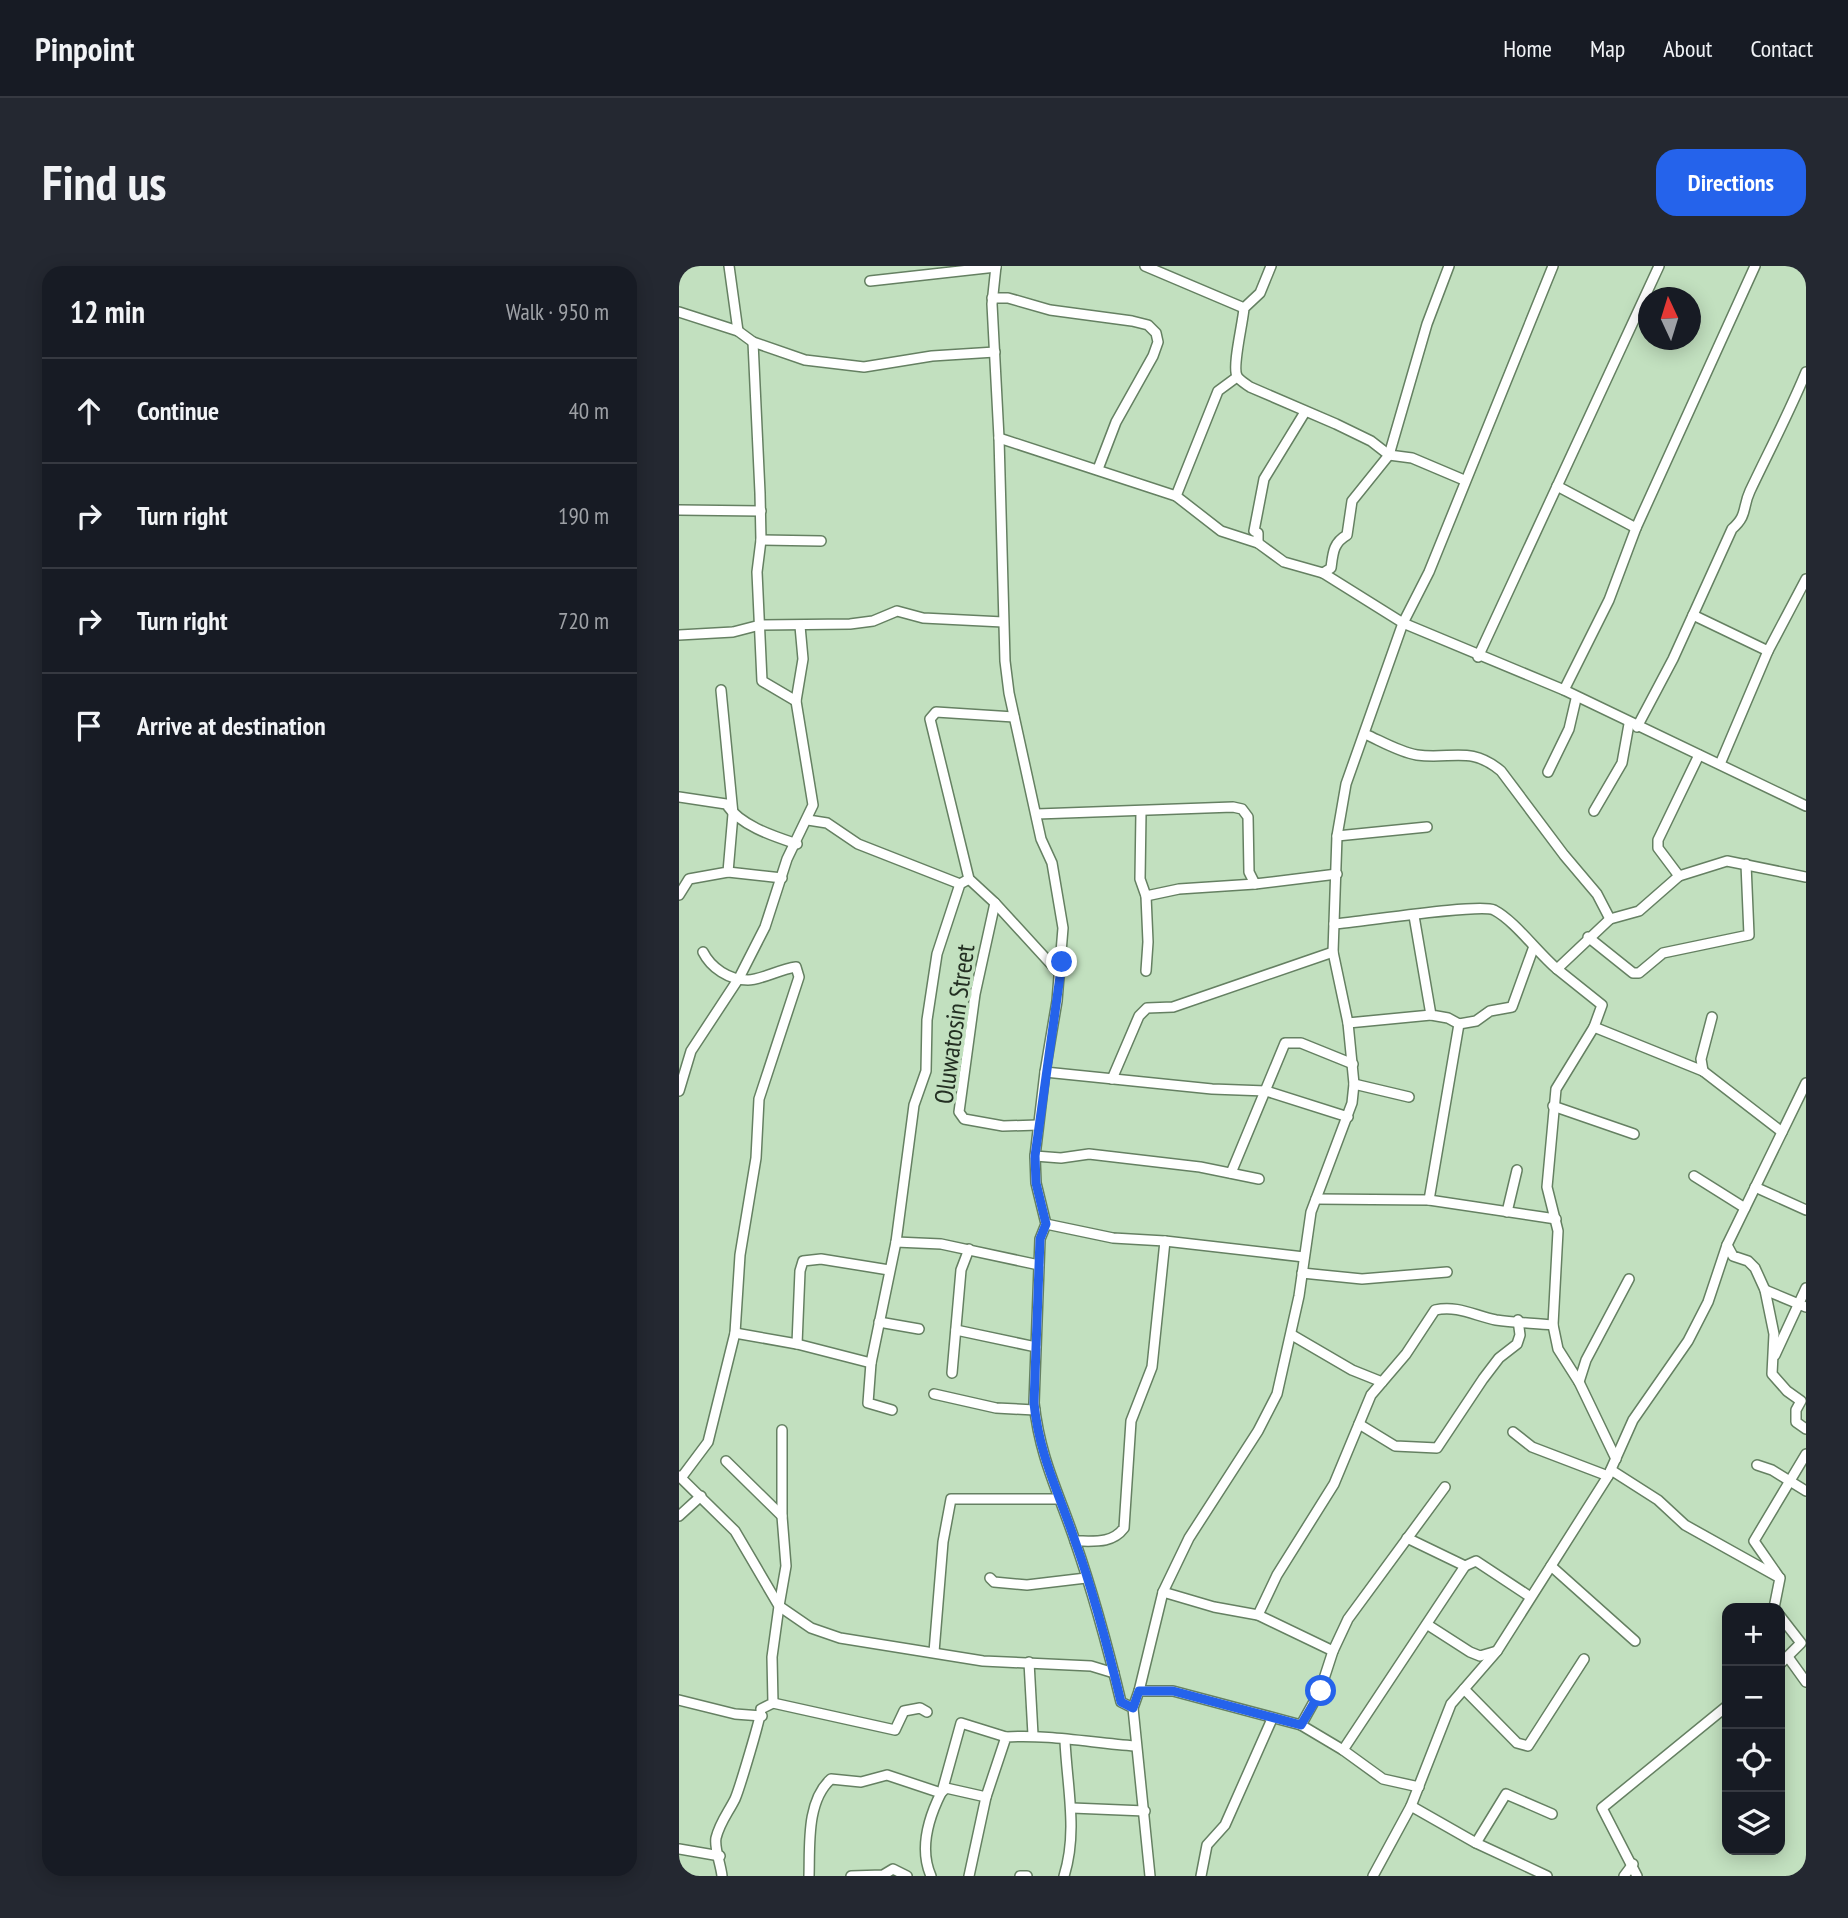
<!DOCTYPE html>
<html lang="en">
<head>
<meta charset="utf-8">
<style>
  body { margin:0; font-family:"PT Sans Narrow",sans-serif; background:#242831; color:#f1f3f6 }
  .controls { position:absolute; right:21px; bottom:21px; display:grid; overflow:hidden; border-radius:14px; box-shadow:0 4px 18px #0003 }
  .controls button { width:63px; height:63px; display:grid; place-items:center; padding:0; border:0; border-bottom:2px solid #363941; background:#171b24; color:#f1f3f6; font:35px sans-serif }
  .compass { position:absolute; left:959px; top:21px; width:63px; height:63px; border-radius:50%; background:#171b24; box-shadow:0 4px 18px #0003; rotate:356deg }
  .stop { position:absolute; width:21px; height:21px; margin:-16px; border:5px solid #2563eb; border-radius:50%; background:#fff }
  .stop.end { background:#2563eb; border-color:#fff; box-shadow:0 2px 7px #0008 }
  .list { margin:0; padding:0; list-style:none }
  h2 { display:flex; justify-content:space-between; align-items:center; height:91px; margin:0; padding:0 28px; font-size:30px }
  h2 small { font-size:23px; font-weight:400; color:#9ea1a6 }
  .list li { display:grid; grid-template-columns:46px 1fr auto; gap:21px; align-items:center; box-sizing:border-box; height:105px; padding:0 28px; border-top:2px solid #363941 }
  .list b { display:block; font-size:26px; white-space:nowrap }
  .list em { font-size:23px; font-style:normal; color:#9ea1a6 }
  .icon { flex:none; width:38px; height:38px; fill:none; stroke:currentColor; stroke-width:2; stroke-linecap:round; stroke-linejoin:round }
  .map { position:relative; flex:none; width:1127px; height:1610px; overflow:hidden; border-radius:21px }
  header { display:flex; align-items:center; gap:42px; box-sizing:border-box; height:98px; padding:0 35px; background:#171b24; border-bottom:2px solid #363941 }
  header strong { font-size:33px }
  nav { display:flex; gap:38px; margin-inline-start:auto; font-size:24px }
  .intro { display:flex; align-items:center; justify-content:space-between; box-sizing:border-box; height:168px; padding:0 42px }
  h1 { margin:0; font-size:49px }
  .button { padding:18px 32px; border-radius:21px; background:#2563eb; color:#fff; font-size:24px; font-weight:700 }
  main { display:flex; gap:42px; padding:0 42px }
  aside { flex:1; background:#171b24; border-radius:21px; box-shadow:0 4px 18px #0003 }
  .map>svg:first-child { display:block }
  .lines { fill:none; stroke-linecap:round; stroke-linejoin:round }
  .minor-casing { stroke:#658062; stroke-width:12 }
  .minor { stroke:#fff; stroke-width:9 }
  .route { stroke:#2563eb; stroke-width:9 }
  .labels { text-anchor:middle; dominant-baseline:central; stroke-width:7; stroke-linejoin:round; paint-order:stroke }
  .street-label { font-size:26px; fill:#232f22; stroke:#c2e0bf }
</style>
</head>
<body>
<header>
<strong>Pinpoint</strong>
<nav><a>Home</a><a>Map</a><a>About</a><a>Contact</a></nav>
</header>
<div class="intro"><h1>Find us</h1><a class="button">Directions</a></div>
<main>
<aside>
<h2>12 min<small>Walk · 950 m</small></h2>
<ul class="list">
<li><svg class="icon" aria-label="ahead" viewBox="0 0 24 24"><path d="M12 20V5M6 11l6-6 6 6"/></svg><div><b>Continue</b></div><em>40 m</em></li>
<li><svg class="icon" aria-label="right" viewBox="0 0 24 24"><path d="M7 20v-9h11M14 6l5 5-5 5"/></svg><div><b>Turn right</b></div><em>190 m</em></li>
<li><svg class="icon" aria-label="right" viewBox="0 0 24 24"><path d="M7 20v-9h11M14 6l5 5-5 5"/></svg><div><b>Turn right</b></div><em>720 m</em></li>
<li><svg class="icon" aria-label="arrive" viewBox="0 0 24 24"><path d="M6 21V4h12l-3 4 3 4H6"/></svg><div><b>Arrive at destination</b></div></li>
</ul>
</aside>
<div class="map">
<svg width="1127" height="1610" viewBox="0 0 1127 1610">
  <rect width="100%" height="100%" fill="#c2e0bf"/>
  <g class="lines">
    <defs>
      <g id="minor">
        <polyline points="50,0 59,65"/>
        <path d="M 317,0 L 313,38 L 320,172 L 326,395 L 330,427 L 362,573 L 373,597 L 384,662 L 378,735 L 366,806 L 356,890 L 357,917 L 367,958 L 361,973 L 355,1137 C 361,1192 379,1225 396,1275 C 414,1327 429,1382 442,1436 L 454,1442 L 471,1610"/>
        <polyline points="466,0 565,42"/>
        <path d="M 592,0 L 581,27 L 565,42 C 564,57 553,100 558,110 C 560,114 567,118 571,121 L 657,158 L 692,175 L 710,189 L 733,192 L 785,214"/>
        <polyline points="191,15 317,1"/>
        <polyline points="313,32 329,32 371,44 453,55 469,59 477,67 479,76 474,90 437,156 419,203"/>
        <polyline points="0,46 59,65 74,76 126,94 185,101 253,90 316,86"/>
        <polyline points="74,76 81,227 82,274 78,306 83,415 117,435"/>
        <polyline points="320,172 497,230 542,265 579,277 605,296 644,307 724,357 885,424 1127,540"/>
        <polyline points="878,220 957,262"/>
        <polyline points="497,230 539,125 558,111"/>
        <polyline points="0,244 82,245"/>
        <polyline points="82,274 142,275"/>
        <polyline points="579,277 579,267 575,265 585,213 626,146"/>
        <path d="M 644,307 L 652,302 C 654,287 654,277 668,269 L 673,235 L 710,189 L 748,58 L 770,0"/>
        <polyline points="1014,349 1089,385"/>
        <polyline points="0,369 54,366 81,359 171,358 194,355 218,345 244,352 324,356"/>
        <polyline points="799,391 980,0"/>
        <polyline points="885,424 930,334 957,262 1076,0"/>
        <polyline points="335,451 257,446 251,453 290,613 316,637 381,708"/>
        <path d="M 958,461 L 994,393 L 1053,263 C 1069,249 1063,242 1071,225 C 1090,185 1110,147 1127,106"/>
        <path d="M 686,468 C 702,475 720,486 738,489 C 772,494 791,479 822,505 L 885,589 L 918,628 L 931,653"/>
        <polyline points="1020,489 979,574 979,582 1000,610 1048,595 1127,611"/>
        <polyline points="1041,498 1089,385 1127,313"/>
        <polyline points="869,506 890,463 897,433"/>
        <path d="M 0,531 L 47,538 C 62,560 94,570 118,578"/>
        <polyline points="915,545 943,497 950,458"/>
        <polyline points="462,546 461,613 467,630 469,676 467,705"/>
        <polyline points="358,548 554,541 563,543 569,551 570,606 576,618 658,608"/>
        <polyline points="129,554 148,557 179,578 281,618"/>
        <polyline points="658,570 748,561"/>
        <polyline points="49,606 103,612"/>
        <polyline points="0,629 10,613 49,606 54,548 42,424"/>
        <polyline points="467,630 500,623 576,618"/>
        <polyline points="316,637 296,728 280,846 285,853 324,860 359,859"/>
        <polyline points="735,650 752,749 769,752 780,758 797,755 811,745 833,741 854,683"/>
        <path d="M 655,658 C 682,656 800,637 815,644 C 836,655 858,686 878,703"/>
        <polyline points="909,671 954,707 960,707 984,687 1070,669 1067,598"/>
        <polyline points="669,757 752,749"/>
        <polyline points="915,761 1024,805 1103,866"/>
        <polyline points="1024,805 1022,793 1033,751"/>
        <polyline points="366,806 533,823 587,825 669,851"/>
        <polyline points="433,813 460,750 468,742 494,741 654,686"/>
        <polyline points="675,818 730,831"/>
        <polyline points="0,825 12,785 60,712 86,661 108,593 134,539 117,435 124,393 121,360"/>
        <polyline points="874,840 955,868"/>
        <polyline points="356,890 382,892 410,888 521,901 580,913"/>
        <polyline points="552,907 606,777 622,777 674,798"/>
        <polyline points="1015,910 1066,942"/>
        <polyline points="1076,921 1127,944"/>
        <polyline points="637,933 750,934 780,758"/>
        <polyline points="750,934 877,953"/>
        <polyline points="828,946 838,904"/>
        <path d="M 367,958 L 434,972 L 486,975 L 473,1101 L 452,1155 L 445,1262 C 433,1278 415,1275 396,1275"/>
        <polyline points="486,975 625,991"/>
        <polyline points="217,976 262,978 360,999"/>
        <polyline points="1048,979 1054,990 1069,995 1076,1002 1086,1024 1095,1068 1093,1108 1108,1125 1122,1135 1117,1144 1117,1156 1127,1163"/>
        <polyline points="623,1007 683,1013 768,1006"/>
        <polyline points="1086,1024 1127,1041"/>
        <polyline points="200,1056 240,1063"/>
        <polyline points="277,1064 357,1081"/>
        <polyline points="56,1067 118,1078 192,1097"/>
        <polyline points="613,1069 673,1104 703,1116"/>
        <polyline points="118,1078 121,1005 124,995 142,993 210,1004"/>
        <polyline points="1096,1089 1127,1022"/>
        <polyline points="273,1107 282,1004 290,983"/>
        <polyline points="900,1116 907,1094 950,1013"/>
        <polyline points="255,1128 317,1142 356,1144"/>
        <polyline points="213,1144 189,1137 192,1097 217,976 235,839 247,805 248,754 258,688 281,618 290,613"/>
        <polyline points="680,1158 716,1180 758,1182 804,1113 820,1092 838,1078 841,1069 839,1054"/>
        <polyline points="103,1164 103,1250 107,1300 100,1340 132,1362 161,1372 304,1395 412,1400 435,1407"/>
        <polyline points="834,1166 853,1181 929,1210"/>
        <polyline points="937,1193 900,1116 879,1083 874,1059 879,965 868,921 877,823 915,761 923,739 878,703 931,653 960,645 1000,610"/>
        <polyline points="47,1195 103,1250"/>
        <polyline points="1078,1199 1093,1204 1127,1225"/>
        <polyline points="932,1204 979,1234 1006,1259 1101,1312 1095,1342"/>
        <path d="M 0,1210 L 56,1265 L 100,1340 L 93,1391 L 94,1437 L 82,1443 C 83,1448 60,1524 56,1533 C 49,1547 41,1556 37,1572 C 35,1582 42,1599 43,1610"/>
        <path d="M 2,1212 L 29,1176 L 56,1067 L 61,989 L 77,892 L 80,833 L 120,711 L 117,701 C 101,703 82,714 69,714 C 50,714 32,702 24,686"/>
        <polyline points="0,1250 22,1230"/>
        <polyline points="728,1272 786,1300 797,1295 850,1330"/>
        <polyline points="872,1300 956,1375"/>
        <polyline points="1100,1311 1075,1275 1127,1188"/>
        <polyline points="311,1312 315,1316 348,1319 407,1312"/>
        <polyline points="484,1326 535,1341 579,1349 654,1385"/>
        <path d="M 579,1349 L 598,1309 L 655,1218 L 692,1129 L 727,1088 L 756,1044 C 779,1039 796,1050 817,1054 C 836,1057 856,1057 874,1059"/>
        <polyline points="1101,1350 1122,1377 1101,1398"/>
        <polyline points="749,1359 791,1386 801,1390 818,1385"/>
        <polyline points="255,1386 264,1276 272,1233 379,1233"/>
        <polyline points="1109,1391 1127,1416"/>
        <polyline points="350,1396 354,1469"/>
        <polyline points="785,1423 838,1477 849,1480 905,1393"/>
        <polyline points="460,1425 484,1326 510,1272 579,1165 598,1128 620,1030 632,946 673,837 675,818 669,757 654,686 658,570 667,518 724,357 750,306 874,0"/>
        <polyline points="0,1434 56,1448 83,1450"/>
        <polyline points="94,1437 216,1464 225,1445 241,1442 248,1446"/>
        <polyline points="454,1442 460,1425 494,1425 622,1459 664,1484 704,1513 740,1521"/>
        <polyline points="622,1459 641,1425 654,1385 669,1353 766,1221"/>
        <polyline points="664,1484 786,1300"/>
        <polyline points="264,1522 282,1457 327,1471"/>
        <polyline points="732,1540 797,1577 868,1610"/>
        <polyline points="393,1542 466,1545"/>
        <polyline points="797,1577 827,1528 873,1548"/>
        <polyline points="0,1583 41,1590"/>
        <path d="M 130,1610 C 131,1580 127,1535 152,1513 L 182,1516 L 208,1509 L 262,1527 L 267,1522 L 307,1531"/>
        <polyline points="172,1610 204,1609 214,1603 228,1610"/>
        <path d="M 252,1610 C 240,1583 249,1553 262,1527"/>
        <path d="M 290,1610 L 307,1531 L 327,1471 C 367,1468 414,1477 456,1480"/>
        <polyline points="341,1610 348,1610"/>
        <path d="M 385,1610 C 399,1566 388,1520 386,1475"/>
        <polyline points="522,1610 528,1579 546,1559 593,1453"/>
        <polyline points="694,1610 732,1540 772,1438 818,1385 929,1210 954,1154 1009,1075 1029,1036 1048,979 1127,817"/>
        <polyline points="945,1610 954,1598"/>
        <polyline points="958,1610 923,1542 1048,1440"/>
      </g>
    </defs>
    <use href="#minor" class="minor-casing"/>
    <use href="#minor" class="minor"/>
  </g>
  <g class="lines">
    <path class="route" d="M 383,696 L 356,890 L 357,917 L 367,958 L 361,973 L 355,1137 C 360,1189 380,1227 396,1275 C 415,1327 429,1382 442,1436 L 454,1442 L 460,1425 L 494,1425 L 622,1459 L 642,1425"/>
  </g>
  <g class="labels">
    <g class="street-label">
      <text transform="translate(275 758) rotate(-82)">Oluwatosin Street</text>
    </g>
  </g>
</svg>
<div class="controls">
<button>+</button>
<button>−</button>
<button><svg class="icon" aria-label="locate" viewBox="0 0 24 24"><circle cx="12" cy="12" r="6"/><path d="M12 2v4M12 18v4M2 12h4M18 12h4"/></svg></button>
<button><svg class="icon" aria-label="layers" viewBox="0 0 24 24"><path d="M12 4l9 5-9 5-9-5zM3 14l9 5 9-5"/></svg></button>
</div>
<svg class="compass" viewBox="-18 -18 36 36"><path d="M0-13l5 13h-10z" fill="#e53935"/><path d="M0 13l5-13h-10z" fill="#9ea1a6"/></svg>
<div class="stop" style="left:642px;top:1425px"></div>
<div class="stop end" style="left:383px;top:696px"></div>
</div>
</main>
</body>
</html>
